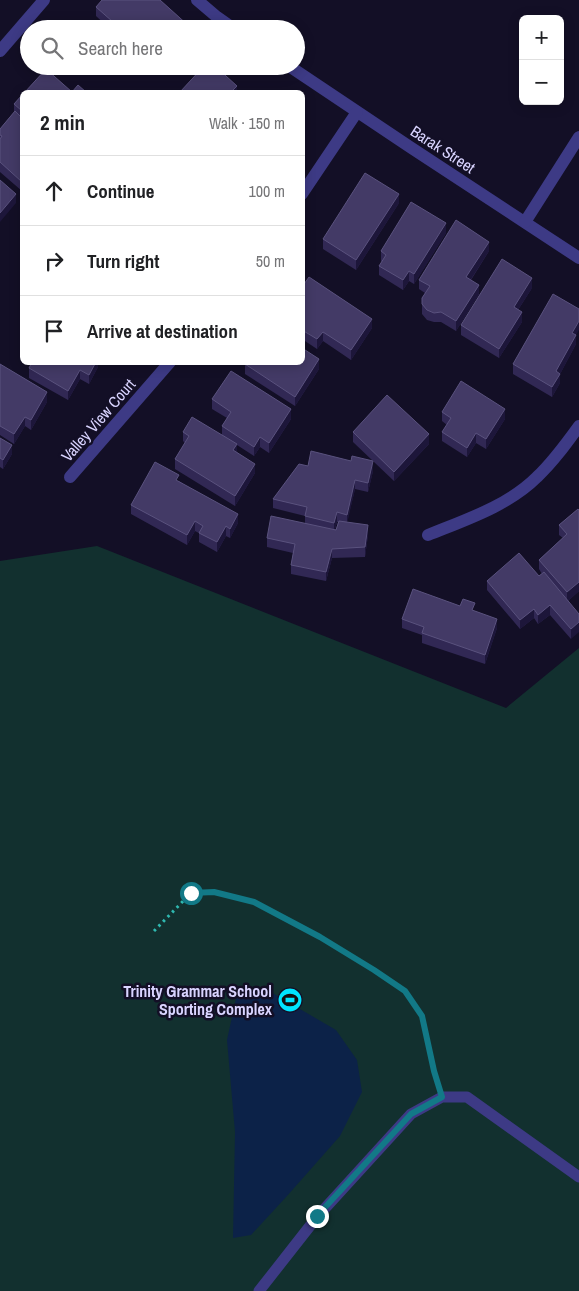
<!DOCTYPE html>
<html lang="en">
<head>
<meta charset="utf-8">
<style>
  body { margin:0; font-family:"Archivo Narrow",sans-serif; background:#f2f2f2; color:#202124 }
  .controls { position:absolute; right:15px; top:15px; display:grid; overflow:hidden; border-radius:8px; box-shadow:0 2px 12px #0003 }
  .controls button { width:45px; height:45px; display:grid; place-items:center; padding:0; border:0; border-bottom:1px solid #e0e0e0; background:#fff; color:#202124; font:25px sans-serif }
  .stop { position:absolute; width:15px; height:15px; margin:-11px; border:4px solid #127987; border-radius:50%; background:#fff }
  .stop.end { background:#127987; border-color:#fff; box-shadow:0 1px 5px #0008 }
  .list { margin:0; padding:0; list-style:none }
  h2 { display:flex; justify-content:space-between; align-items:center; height:65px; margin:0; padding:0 20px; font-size:21px }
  h2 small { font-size:16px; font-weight:400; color:#757577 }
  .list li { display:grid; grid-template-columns:32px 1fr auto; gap:15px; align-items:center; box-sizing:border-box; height:70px; padding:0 20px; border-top:1px solid #e0e0e0 }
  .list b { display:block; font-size:19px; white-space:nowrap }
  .list em { font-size:16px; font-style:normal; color:#757577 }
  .icon { flex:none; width:28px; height:28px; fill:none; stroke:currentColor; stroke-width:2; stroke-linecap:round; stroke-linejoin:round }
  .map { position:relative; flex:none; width:579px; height:1291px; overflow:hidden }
  .search { position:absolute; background:#fff; box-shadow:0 2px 12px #0003; left:20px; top:20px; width:285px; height:55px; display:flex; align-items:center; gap:12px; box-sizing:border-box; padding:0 18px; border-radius:28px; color:#757577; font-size:19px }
  .panel { position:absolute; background:#fff; box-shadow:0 2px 12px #0003; left:20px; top:90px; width:285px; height:275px; border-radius:8px }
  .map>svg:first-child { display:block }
  .green { fill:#12302f }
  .water { fill:#0c2248 }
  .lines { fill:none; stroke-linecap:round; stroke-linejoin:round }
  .path { stroke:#2fb8b0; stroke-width:3; stroke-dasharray:2.5 4; stroke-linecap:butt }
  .service { stroke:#3d3a85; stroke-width:11 }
  .minor { stroke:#3d3a85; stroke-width:12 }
  .wall { fill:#312854; fill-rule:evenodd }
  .shaded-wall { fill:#1d163a }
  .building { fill:#433a66; stroke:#5a527e }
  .route { stroke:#127987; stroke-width:6 }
  .labels { text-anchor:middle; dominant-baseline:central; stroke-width:5; stroke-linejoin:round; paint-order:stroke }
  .street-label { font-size:16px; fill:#d9d4ff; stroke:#130f26 }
  .poi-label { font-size:16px; font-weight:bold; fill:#d9d4ff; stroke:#130f26; text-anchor:end }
</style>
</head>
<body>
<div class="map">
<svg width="579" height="1291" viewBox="0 0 579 1291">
  <rect width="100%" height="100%" fill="#130f26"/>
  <polygon class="green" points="97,546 506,708 579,648 579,1291 0,1291 0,561"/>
  <polygon class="water" points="269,991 336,1030 357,1060 362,1092 340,1136 287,1196 251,1235 233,1238 235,1132 227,1040 237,994"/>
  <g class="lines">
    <polyline class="path" points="154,931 191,893 215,892 254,902 319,937 374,970 405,991 422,1016 437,1081"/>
    <polyline class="service" points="259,1291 317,1217 411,1114 442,1097 467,1097 579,1177"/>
    <g class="minor">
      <polyline points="197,0 217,17 234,29"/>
      <polyline points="0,51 44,0"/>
      <polyline points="289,66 410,147 579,258"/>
      <polyline points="302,194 357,112"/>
      <polyline points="525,222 579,137"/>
      <polyline points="70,477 170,362"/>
      <path d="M 428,535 C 465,520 508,506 537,477 C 553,462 566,444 579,426"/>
    </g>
  </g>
  <g class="wall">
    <polygon points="96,7 190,29 110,29 96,16"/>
    <polygon points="153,66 164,66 159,72"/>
    <polygon points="22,95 22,191 0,172 0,129 14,112 14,104"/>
    <polygon points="399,203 356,270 323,249 323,239"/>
    <polygon points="446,233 414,284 409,281 403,290 379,275 379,266 382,262 381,261 381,251"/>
    <polygon points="489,251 471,280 479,294 456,331 441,322 434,322 427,320 422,314 422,298 425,293 419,289 419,280"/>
    <polygon points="302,287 372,328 351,360 323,341 317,349 302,339"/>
    <polygon points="532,288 518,310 522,322 499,358 461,335 461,325"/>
    <polygon points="576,335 576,344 560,374 560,383 552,397 513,374 513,364"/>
    <polygon points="98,362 98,367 89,384 80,379 68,400 29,378 29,368"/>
    <polygon points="0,364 47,402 31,430 25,426 14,444 0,435"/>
    <polygon points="245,364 319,369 295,406 245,374"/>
    <polygon points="212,399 291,419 269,453 260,447 254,456 237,445 237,452 255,473 235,506 175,469 175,459 185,443 183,441 183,432 222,435 222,426 227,418 212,409"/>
    <polygon points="442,412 505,419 486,449 476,443 467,457 442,441 442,432 447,425 442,421"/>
    <polygon points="353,432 429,444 394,481 353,442"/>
    <polygon points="0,438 12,454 3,469 0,467"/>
    <path d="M 351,461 L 373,471 L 368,492 L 355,489 L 347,522 L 368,535 L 365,557 L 332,558 L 326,581 L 291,574 L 291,565 L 293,553 L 267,547 L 267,538 L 305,523 L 305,516 L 273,508 L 273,499 L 308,466 ZM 337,522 L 338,522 L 336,530 L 335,529 Z"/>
    <polygon points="179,481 238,523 230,538 226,536 217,552 199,542 199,533 195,531 187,545 131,514 131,505"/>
    <polygon points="578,509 579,591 568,601 579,614 571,639 550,615 538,624 534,618 520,629 487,590 487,581 539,576 542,574 539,569 539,560 563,538 559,535 559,525"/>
    <polygon points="475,611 497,628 485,664 422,643 422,635 402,628 402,619"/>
  </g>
  <g class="shaded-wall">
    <polygon points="159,66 164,66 159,72"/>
    <polygon points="237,86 237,92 231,92"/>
    <polygon points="16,194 16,203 0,222 0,213"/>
    <polygon points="399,194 399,203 356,270 356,260"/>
    <polygon points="446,223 446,233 414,284 414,274"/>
    <polygon points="489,242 489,251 466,287 466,277"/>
    <polygon points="409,271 409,281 403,290 403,280"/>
    <polygon points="532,278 532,288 514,316 514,307"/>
    <polygon points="479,285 479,294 456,331 456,321"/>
    <polygon points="522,312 522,322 499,358 499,349"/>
    <polygon points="372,319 372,328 351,360 351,350"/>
    <polygon points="579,321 579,330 572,342 572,333"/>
    <polygon points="323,332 323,341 317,349 317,339"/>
    <polygon points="576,335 576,344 559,376 560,374 560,383 552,397 552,387 556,371"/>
    <polygon points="319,359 319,369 295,406 295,397"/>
    <polygon points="96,362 98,362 98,367 89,384 89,375"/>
    <polygon points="80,370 80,379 68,400 68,391"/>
    <polygon points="47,392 47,402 31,430 31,420"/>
    <polygon points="291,409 291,419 269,453 269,443"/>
    <polygon points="505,409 505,419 486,449 486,439"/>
    <polygon points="25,417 25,426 14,444 14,434"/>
    <polygon points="476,433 476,443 467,457 467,448"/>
    <polygon points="429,434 429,444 394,481 394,472"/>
    <polygon points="260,437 260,447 254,456 254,447"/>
    <polygon points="237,444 237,453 233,450"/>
    <polygon points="12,445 12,454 3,469 3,460"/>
    <polygon points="373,461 373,471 368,492 368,483"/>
    <polygon points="255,464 255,473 235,506 235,496"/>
    <polygon points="355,480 355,489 347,524 347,515"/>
    <polygon points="337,512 337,522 334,532 334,523"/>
    <polygon points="238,514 238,523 230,538 230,529"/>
    <polygon points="195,521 195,531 187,545 187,535"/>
    <polygon points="368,525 368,535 365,557 365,547"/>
    <polygon points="226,526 226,536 217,552 217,542"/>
    <polygon points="332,549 332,558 326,581 326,572"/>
    <polygon points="579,582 579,591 567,602 567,592"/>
    <polygon points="550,605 550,615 538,624 538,615"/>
    <polygon points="534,609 534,618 520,629 520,620"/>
    <polygon points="497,619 497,628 485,664 485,655"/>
    <polygon points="579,622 579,632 571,639 571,629"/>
  </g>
  <g class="building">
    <polygon points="102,0 160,0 190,27 189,29 121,29 96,7"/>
    <polygon points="204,66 215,66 237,86 231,92 180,92"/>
    <polygon points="46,69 72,92 78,85 86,92 25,92"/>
    <polygon points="22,95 22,111 14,104"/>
    <polygon points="15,111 22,118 22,182 0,162 0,139 2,136 0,135 0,129"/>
    <polygon points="365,173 399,194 356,260 323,239"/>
    <polygon points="0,180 16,194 0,213"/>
    <polygon points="411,202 446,223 414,274 409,271 403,280 379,266 386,255 381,251"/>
    <polygon points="456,220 489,242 466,277 479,285 456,321 441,312 434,313 427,310 422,304 422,298 430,286 419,280"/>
    <polygon points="502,259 532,278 514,307 522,312 499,349 461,325"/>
    <polygon points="309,277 372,319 351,350 323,332 317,339 302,330 302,287"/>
    <polygon points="553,294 579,309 579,321 572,333 576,335 556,371 560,374 552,387 513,364"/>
    <polygon points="302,348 319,359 295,397 245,364 246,362 302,362"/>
    <polygon points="32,362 96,362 89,375 80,370 68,391 29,368"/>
    <polygon points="0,364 47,392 31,420 25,417 14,434 0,426"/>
    <polygon points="231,371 291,409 269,443 260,437 254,447 222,426 231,412 212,399"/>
    <polygon points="461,381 505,409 486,439 476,433 467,448 442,432 451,418 442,412"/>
    <polygon points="387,395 429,434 394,472 353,432"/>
    <polygon points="192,417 237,444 233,450 255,464 235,496 175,459 189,436 183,432"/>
    <polygon points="0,438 12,445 3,460 0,458"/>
    <polygon points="311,451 351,461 352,456 373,461 368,483 355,480 347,515 337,512 334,523 305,516 307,507 273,499 299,464 308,466"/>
    <polygon points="155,462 179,475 176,480 238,514 230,529 226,526 217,542 199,533 203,526 195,521 187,535 131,505"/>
    <polygon points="578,509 579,510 579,582 567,592 539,560 567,534 559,525"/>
    <polygon points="271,516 336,530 339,521 368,525 365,547 332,549 326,572 291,565 295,544 267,538"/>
    <polygon points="519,553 539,576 544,572 579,614 579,622 571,629 550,605 538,615 534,609 520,620 487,581"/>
    <polygon points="413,589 460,606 463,599 475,603 472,610 497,619 485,655 422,633 424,627 402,619"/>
  </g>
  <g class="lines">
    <polyline class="route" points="191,893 214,892 254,902 320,937 374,970 405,991 422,1016 434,1071 442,1097 411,1114 317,1216"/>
  </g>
  <defs>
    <symbol id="stadium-disc" viewBox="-11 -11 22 22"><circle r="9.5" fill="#00e5ff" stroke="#130f26"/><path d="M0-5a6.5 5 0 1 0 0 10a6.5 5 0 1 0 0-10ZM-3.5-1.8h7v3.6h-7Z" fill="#111"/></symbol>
  </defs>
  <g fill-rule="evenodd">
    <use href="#stadium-disc" x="276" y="986" width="28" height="28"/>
  </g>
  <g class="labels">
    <g class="street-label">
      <text transform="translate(443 149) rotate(33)">Barak Street</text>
      <text transform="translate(98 420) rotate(-49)">Valley View Court</text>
    </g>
    <g class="poi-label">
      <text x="272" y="991">Trinity Grammar School<tspan x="272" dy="18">Sporting Complex</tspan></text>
    </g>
  </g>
</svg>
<div class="controls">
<button>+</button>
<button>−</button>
</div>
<div class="stop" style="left:191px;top:893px"></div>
<div class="stop end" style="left:317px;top:1216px"></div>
<div class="search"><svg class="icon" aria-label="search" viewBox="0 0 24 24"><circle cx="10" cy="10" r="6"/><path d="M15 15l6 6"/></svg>Search here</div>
<section class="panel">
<h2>2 min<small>Walk · 150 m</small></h2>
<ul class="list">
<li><svg class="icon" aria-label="ahead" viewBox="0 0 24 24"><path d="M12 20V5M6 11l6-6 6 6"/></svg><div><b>Continue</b></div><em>100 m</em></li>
<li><svg class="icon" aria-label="right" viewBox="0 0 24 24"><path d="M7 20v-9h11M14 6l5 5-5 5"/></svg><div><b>Turn right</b></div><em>50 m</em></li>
<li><svg class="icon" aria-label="arrive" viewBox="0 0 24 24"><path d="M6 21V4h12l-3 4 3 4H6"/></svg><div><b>Arrive at destination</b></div></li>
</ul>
</section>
</div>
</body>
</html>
